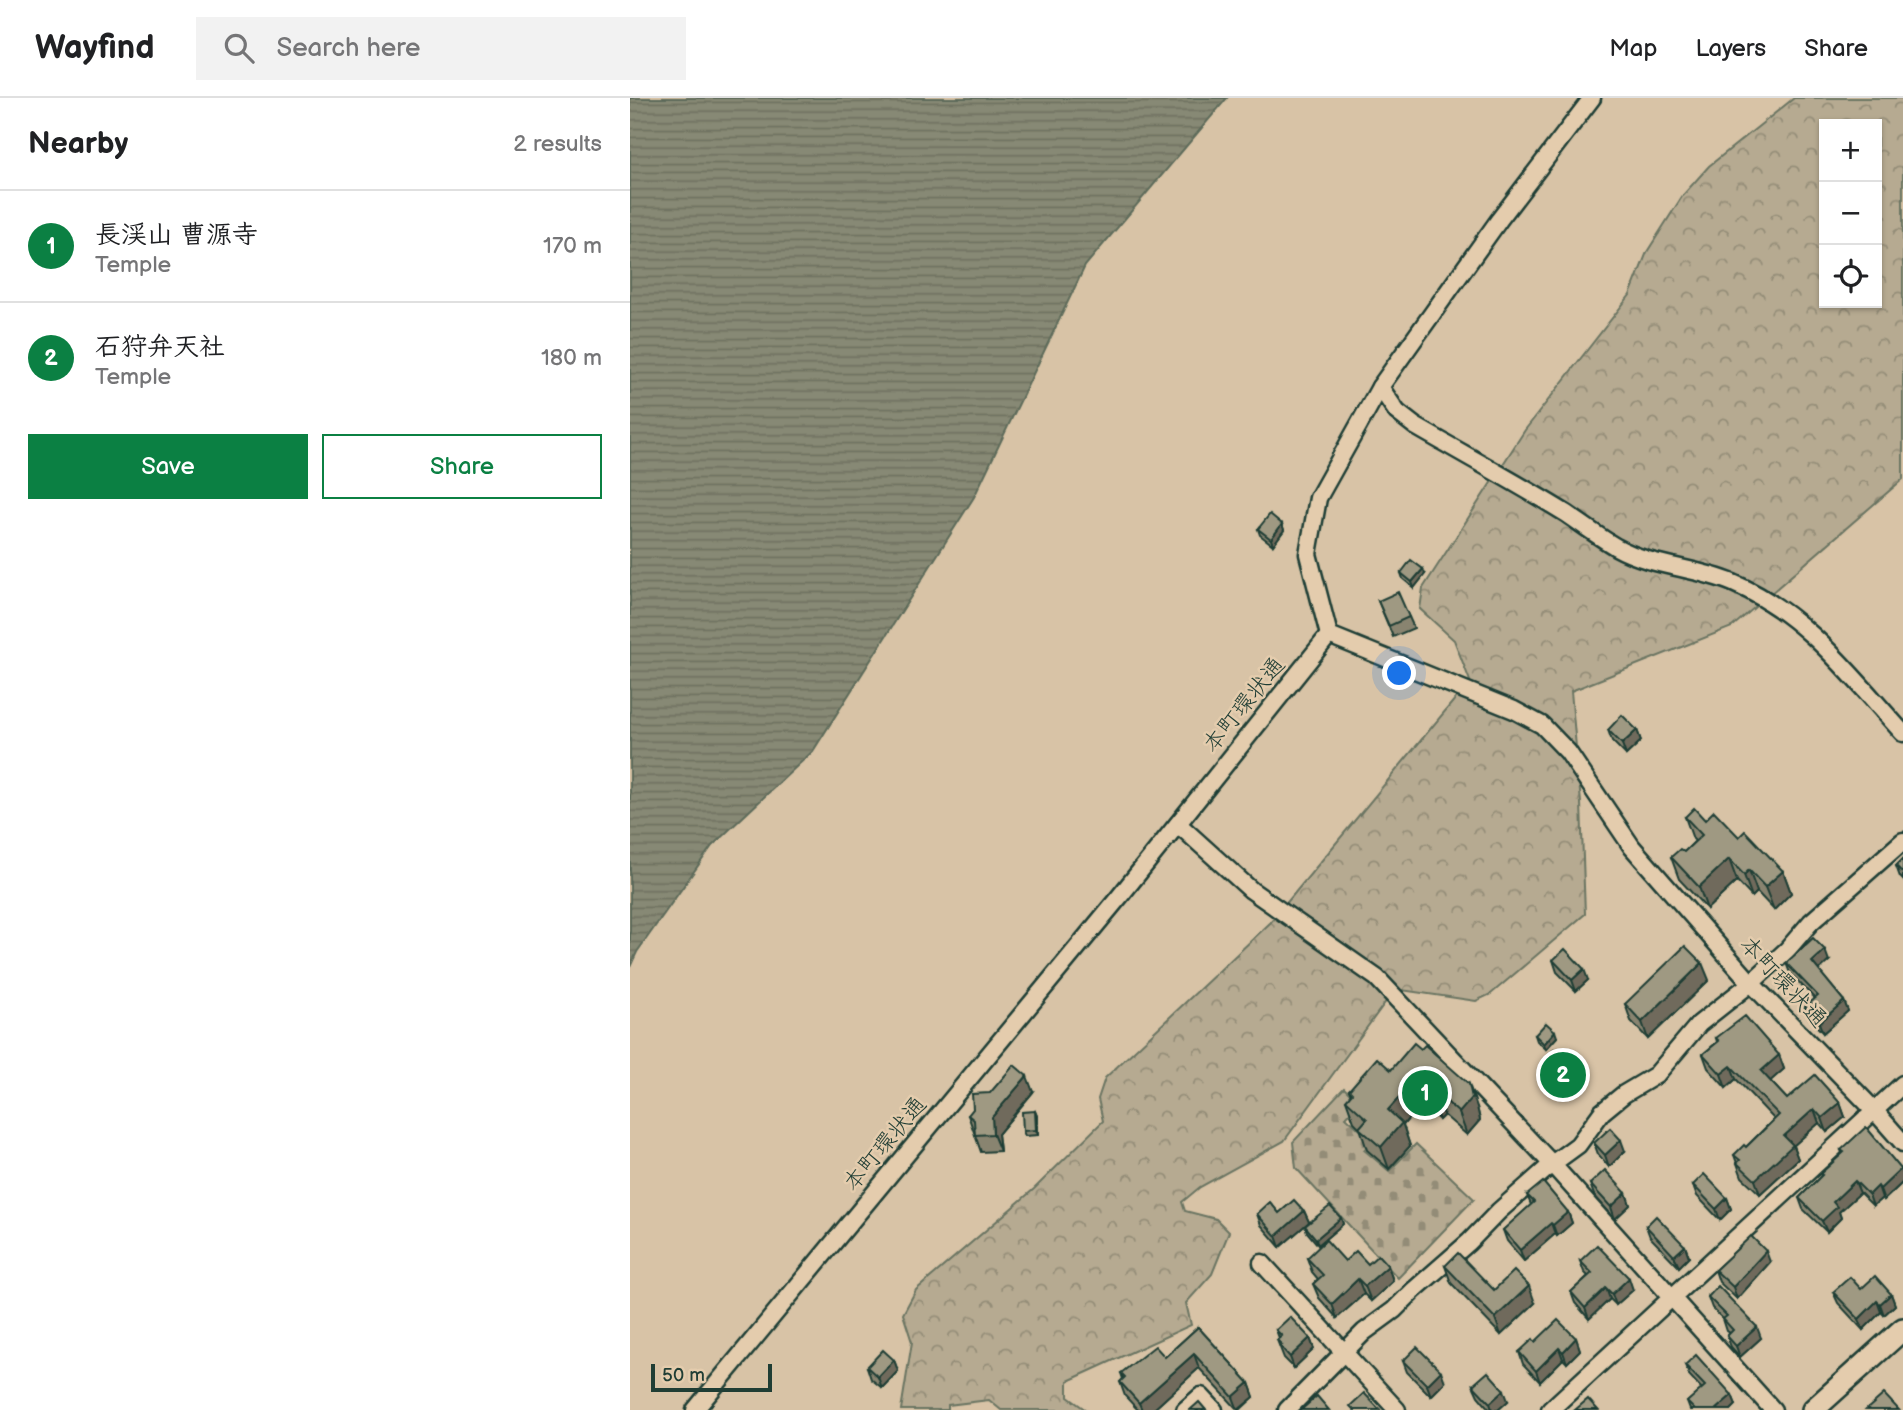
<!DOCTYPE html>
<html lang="en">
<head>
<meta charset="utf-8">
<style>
  body { margin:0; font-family:"Balsamiq Sans","Klee One",sans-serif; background:#f2f2f2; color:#202124 }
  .controls { position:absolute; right:21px; top:21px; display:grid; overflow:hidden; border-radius:0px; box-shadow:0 2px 5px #0004 }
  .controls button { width:63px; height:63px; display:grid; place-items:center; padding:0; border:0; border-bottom:2px solid #e0e0e0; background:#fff; color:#202124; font:35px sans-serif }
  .scale { position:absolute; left:21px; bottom:18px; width:121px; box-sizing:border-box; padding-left:7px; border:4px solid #1f3d34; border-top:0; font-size:19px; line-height:24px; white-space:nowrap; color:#1f3d34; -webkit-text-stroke:5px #e4ccad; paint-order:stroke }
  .you { position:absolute; left:770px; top:576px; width:24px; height:24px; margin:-18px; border:5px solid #fff; border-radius:50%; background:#1a73e8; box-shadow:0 0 0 10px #1a73e833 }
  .badge { display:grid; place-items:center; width:46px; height:46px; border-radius:50%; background:#0b8043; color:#fff; font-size:23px; font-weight:700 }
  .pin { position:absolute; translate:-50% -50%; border:4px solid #fff; box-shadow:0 2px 7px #0006 }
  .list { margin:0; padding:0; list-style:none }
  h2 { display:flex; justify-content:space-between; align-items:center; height:91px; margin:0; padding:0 28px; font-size:30px }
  h2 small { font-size:23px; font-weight:400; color:#757577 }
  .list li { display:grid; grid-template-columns:46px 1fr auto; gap:21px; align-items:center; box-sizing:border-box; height:112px; padding:0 28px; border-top:2px solid #e0e0e0 }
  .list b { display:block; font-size:26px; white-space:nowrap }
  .list p { margin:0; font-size:23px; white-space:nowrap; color:#757577 }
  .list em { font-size:23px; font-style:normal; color:#757577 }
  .actions { display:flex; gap:14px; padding:21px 28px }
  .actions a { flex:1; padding:16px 0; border:2px solid #0b8043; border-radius:0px; text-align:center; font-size:24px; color:#0b8043 }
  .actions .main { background:#0b8043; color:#fff }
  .icon { flex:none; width:38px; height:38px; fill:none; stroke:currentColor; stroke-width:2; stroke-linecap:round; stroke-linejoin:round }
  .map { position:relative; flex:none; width:1273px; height:1312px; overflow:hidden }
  header { display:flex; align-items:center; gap:42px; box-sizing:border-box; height:98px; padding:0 35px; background:#fff; border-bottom:2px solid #e0e0e0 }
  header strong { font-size:33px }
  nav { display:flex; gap:38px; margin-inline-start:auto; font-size:24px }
  .search { width:490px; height:63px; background:#f2f2f2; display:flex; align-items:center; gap:18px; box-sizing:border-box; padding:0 24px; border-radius:0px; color:#757577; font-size:26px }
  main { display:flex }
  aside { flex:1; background:#fff }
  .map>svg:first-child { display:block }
  .forest { fill:url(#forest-crowns); stroke:#6a7462; stroke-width:2; fill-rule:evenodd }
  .cemetery { fill:url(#cemetery-stones); stroke:#6a7462; stroke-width:2 }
  .water { fill:url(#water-rules); stroke:#5d6b5a; stroke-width:2 }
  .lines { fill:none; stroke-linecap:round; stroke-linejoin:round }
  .minor-casing { stroke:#1f3d34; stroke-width:21 }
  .secondary-casing { stroke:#1f3d34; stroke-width:26 }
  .minor { stroke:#e4ccad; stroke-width:16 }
  .secondary { stroke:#e4ccad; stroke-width:21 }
  .wall { fill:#898470; stroke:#1f3d34; stroke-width:2 }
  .shaded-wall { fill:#6f6b5b; stroke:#1f3d34; stroke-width:2 }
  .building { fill:#9f9982; stroke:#1f3d34; stroke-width:2 }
  .labels { text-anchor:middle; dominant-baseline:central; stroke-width:5; stroke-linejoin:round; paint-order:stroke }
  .street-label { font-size:23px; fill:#1f3d34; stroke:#e4ccad }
</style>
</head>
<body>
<header>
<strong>Wayfind</strong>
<div class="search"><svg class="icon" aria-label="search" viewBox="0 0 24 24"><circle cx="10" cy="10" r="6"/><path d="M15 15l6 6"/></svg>Search here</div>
<nav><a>Map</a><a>Layers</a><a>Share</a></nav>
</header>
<main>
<aside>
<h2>Nearby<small>2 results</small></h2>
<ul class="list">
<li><span class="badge">1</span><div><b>長渓山 曹源寺</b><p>Temple</p></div><em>170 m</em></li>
<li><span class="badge">2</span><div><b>石狩弁天社</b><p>Temple</p></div><em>180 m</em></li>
</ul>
<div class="actions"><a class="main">Save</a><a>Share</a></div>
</aside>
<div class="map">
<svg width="1273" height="1312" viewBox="0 0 1273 1312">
  <defs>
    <pattern id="forest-crowns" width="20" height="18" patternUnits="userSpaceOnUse" patternTransform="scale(1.75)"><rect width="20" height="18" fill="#b6aa91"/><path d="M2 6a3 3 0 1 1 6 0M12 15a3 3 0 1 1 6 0" fill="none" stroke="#938c77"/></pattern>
    <pattern id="cemetery-stones" width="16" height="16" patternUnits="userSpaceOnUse" patternTransform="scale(1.75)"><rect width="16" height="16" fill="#b6aa91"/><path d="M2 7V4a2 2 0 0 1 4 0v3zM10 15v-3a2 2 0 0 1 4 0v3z" fill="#938c77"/></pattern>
    <pattern id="water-rules" width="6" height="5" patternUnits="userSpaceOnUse" patternTransform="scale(1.75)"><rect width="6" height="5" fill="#878974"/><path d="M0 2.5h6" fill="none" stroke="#6e7160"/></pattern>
  </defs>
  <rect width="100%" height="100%" fill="#d8c3a6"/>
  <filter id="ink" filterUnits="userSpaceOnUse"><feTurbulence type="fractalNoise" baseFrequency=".0143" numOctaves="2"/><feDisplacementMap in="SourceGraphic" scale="14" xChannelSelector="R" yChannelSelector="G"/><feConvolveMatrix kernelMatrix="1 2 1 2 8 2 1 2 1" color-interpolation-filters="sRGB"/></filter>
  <g filter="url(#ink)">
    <path class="forest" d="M 1164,0 L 1273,0 L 1273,381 L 1102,529 L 941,593 L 951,705 L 955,816 L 861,896 L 846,903 L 765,891 L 654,1043 L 570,1089 L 552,1104 L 555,1113 L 586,1121 L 599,1134 L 582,1176 L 556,1205 L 561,1227 L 438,1283 L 438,1299 L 456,1312 L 371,1312 L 359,1302 L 318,1307 L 318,1312 L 271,1312 L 282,1244 L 273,1216 L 286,1192 L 404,1091 L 473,1023 L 468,1001 L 475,980 L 640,825 L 840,583 L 824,542 L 790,511 L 793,490 L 895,332 L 1000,197 L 1017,154 L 1053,97 L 1079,68 ZM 1194,26 L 1247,26 L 1247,205 L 1194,205 Z"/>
    <polygon class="cemetery" points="714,990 729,1005 716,1019 742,1043 734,1052 759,1073 786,1046 844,1101 768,1180 666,1070 663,1044"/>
    <polygon class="water" points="0,0 597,0 455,168 344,399 183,653 82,748 7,854 0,869"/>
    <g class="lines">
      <defs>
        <g id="minor">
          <path d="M 750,289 L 767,314 L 785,328 C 835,357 887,385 937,416 C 953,427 969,439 986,449 C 1022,469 1065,469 1103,485 C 1175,515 1222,579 1273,635"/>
          <polyline points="699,537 678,456 688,400 750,289 869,122 962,0"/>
          <polyline points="548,726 621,792 747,880 922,1066 1143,1312"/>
          <polyline points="632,1165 767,1312"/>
          <polyline points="65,1312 490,798 699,537 884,612 912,627 938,654 1002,749 1121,885 1244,1012 1273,1045"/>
          <polyline points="555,1312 571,1298 584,1312"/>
          <polyline points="657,1312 734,1234 764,1212 784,1192 839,1144 869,1113 922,1066 948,1047 972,1014 994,996 1026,977 1069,926 1121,885 1157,852 1181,824 1273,743"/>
          <polyline points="920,1312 1273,986"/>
        </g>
        <polyline id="secondary" points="1183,1312 1273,1231"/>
      </defs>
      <use href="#minor" class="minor-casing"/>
      <use href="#secondary" class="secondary-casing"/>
      <use href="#minor" class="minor"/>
      <use href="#secondary" class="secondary"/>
    </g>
    <g class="wall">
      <polygon points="652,426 654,432 643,447 630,437 628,431"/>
      <polygon points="771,475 795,476 784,490 773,481"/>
      <polygon points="748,503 779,519 784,530 763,539"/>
      <polygon points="978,632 1007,632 1011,643 996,657 982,643"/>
      <polygon points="1055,719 1075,722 1109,739 1153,773 1161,795 1144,812 1127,794 1122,799 1107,783 1077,811 1049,781 1041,759 1054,754 1065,743 1063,741"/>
      <polygon points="1273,761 1273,782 1270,779 1266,768"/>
      <polygon points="923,862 958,882 946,893 927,874"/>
      <polygon points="1199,863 1188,872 1214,903 1218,913 1193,935 1179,920 1175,909 1185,901 1160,875 1156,865"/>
      <polygon points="1079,882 1018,941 1001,923 995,906"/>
      <polygon points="905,937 927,939 916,951 907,943"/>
      <polygon points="1086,940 1149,957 1154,971 1140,983 1157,1001 1210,1005 1215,1019 1197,1034 1189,1025 1163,1048 1168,1061 1130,1096 1112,1079 1104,1057 1116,1049 1144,1021 1106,981 1096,990 1078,970 1073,956 1087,944"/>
      <polygon points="913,964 948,979 937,992 917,975"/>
      <polygon points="761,972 847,1009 850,1022 837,1037 814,1017 809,1022 791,1006 773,1027 780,1048 759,1071 737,1052 730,1030 724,1024 716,1002 721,997 719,992"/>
      <polygon points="403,994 368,1036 370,1053 351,1054 338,1017"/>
      <polygon points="405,1013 407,1018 408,1037 395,1038 393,1033"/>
      <polygon points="964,1045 995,1053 979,1069 968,1056"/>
      <polygon points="1211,1052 1271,1071 1273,1076 1273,1084 1254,1102 1252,1100 1243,1108 1230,1095 1209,1114 1211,1120 1197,1134 1173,1111 1169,1100 1191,1078 1190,1076 1212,1055"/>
      <polygon points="960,1086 996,1095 1000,1107 985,1121 964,1097"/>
      <polygon points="1063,1087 1097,1100 1101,1111 1090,1122 1067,1098"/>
      <polygon points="897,1097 938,1114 942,1125 927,1138 925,1136 894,1163 877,1143 873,1132 901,1107"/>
      <polygon points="674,1113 679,1124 650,1149 631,1127 627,1116"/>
      <polygon points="711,1120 713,1126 688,1147 677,1134 675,1128"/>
      <polygon points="1016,1128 1055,1148 1059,1159 1049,1169 1020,1139"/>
      <polygon points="677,1160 758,1168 763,1183 741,1203 734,1196 707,1220 689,1200 683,1186 688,1181 682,1174"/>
      <polygon points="950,1163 1003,1192 986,1207 980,1201 959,1221 945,1205 941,1194 958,1178 954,1174"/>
      <polygon points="1140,1164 1107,1201 1089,1184 1085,1172"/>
      <polygon points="815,1168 864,1192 905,1205 871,1237 821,1185"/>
      <polygon points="1231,1191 1261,1196 1265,1207 1254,1217 1251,1214 1233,1232 1208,1205 1203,1194"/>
      <polygon points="1078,1199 1131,1240 1110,1259 1101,1249 1097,1238 1100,1235 1097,1233 1093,1221 1082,1210"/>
      <polygon points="568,1229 619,1285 624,1299 610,1312 608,1312 569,1270 523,1312 508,1312 495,1298 490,1284 493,1281 491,1275 535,1259"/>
      <polygon points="646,1232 680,1240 684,1251 664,1270 654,1260 647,1242 649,1240"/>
      <polygon points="946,1240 950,1252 937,1265 933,1261 910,1284 893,1266 889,1254 905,1244"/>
      <polygon points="264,1262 268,1273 252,1290 241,1281 237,1269"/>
      <polygon points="773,1263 815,1284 801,1298 777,1274"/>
      <polygon points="1055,1267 1102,1297 1106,1307 1101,1312 1060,1312 1057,1304 1072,1291 1059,1277"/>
      <polygon points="843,1287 878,1303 868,1312 860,1312 848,1298"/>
    </g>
    <g class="shaded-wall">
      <polygon points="652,426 654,432 643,447 641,441"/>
      <polygon points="793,471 795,476 784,490 782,484"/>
      <polygon points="1007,632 1011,643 996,657 992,646"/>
      <polygon points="1099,761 1107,783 1077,811 1069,789"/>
      <polygon points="1119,772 1127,794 1122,799 1114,777"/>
      <polygon points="1153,773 1161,795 1144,812 1135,789"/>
      <polygon points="1195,852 1199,863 1186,875 1182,864"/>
      <polygon points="1072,865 1079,882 1018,941 1012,924"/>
      <polygon points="954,871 958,882 946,893 942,882"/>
      <polygon points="1214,903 1218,913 1193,935 1189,925"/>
      <polygon points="925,933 927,939 916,951 914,946"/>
      <polygon points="1149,957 1154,971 1136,987 1131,973"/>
      <polygon points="944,968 948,979 937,992 933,981"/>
      <polygon points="1101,968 1106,981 1096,990 1091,976"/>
      <polygon points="397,978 403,994 368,1036 370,1053 363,1036 362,1019"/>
      <polygon points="783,984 791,1006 773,1027 780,1048 759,1071 751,1049 758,1012"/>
      <polygon points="839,986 847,1009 850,1022 837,1037 829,1015"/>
      <polygon points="806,994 814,1017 809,1022 801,1000"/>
      <polygon points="1210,1005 1215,1019 1197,1034 1192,1020"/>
      <polygon points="1184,1011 1189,1025 1163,1048 1168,1061 1130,1096 1125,1082 1154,1038"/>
      <polygon points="405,1013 407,1018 408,1037 406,1032"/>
      <polygon points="991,1042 995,1053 979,1069 975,1057"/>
      <polygon points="1271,1071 1273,1076 1273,1084 1254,1102 1250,1091"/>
      <polygon points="1225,1083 1230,1095 1209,1114 1211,1120 1197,1134 1192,1123 1203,1104"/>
      <polygon points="1248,1088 1252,1100 1243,1108 1239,1097"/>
      <polygon points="996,1095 1000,1107 985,1121 981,1109"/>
      <polygon points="1097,1100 1101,1111 1090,1122 1086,1111"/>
      <polygon points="674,1113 679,1124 650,1149 646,1138"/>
      <polygon points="938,1114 942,1125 927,1138 923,1127"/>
      <polygon points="711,1120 713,1126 688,1147 686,1141"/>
      <polygon points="921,1125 925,1136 894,1163 890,1152"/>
      <polygon points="1055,1148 1059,1159 1049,1169 1044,1158"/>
      <polygon points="1136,1153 1140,1164 1107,1201 1103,1189"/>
      <polygon points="758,1168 763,1183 741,1203 735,1188"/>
      <polygon points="999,1180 1003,1192 986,1207 982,1196"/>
      <polygon points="728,1181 734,1196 707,1220 702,1206"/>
      <polygon points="899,1188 905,1205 871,1237 865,1220"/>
      <polygon points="976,1190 980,1201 959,1221 955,1210"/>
      <polygon points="1261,1196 1265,1207 1254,1217 1250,1206"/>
      <polygon points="1247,1203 1251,1214 1233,1232 1229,1221"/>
      <polygon points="1127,1229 1131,1240 1110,1259 1106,1248"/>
      <polygon points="680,1240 684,1251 664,1270 660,1259"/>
      <polygon points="946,1240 950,1252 937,1265 933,1254"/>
      <polygon points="929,1250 933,1261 910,1284 906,1273"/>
      <polygon points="564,1256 569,1270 523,1312 512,1312 509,1305"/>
      <polygon points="264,1262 268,1273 252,1290 248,1279"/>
      <polygon points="811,1273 815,1284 801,1298 797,1287"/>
      <polygon points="619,1285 624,1299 608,1312 603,1299"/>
      <polygon points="874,1292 878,1303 868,1312 862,1312 860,1305"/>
      <polygon points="1102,1297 1106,1307 1101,1312 1085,1312"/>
    </g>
    <g class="building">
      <polygon points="640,416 652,426 641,441 628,431"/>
      <polygon points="781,462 793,471 782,484 771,475"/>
      <polygon points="768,494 779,519 759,528 748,503"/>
      <polygon points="992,617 1007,632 992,646 978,632"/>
      <polygon points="1064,710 1075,722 1084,713 1109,739 1115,733 1153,773 1135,789 1119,772 1114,777 1099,761 1069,789 1041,759 1050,751 1054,754 1072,737 1055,719"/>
      <polygon points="1273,761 1273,775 1266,768"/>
      <polygon points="1183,840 1195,852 1182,864 1214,903 1189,925 1175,909 1188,898 1156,865"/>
      <polygon points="1055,848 1072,865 1012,924 995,906"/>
      <polygon points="935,851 954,871 942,882 923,862"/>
      <polygon points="1115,918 1149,957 1131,973 1157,1001 1185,977 1210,1005 1192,1020 1184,1011 1154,1038 1163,1047 1125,1082 1107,1065 1110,1062 1104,1057 1114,1047 1116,1049 1149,1017 1101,968 1091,976 1073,956 1089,943 1086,940"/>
      <polygon points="916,925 925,933 914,946 905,937"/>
      <polygon points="784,945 791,951 795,947 839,986 842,1000 829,1015 806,994 801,1000 783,984 758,1012 772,1025 751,1049 729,1030 737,1021 716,1002 722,995 719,992 747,960 761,972"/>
      <polygon points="924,951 944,968 933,981 913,964"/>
      <polygon points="384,967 397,978 362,1019 363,1036 345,1037 344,1022 338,1017 343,1011 342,996 360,995"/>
      <polygon points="405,1013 406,1032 393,1033 392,1014"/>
      <polygon points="1236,1029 1271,1071 1250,1091 1248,1088 1239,1097 1225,1083 1203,1104 1207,1109 1192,1123 1169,1100 1192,1077 1190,1076 1214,1054 1211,1052"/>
      <polygon points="980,1030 991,1042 975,1057 964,1045"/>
      <polygon points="975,1072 996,1095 981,1109 960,1086"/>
      <polygon points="1074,1076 1097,1100 1086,1111 1063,1087"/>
      <polygon points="913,1084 938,1114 923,1127 921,1125 890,1152 873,1132 904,1104 897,1097"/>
      <polygon points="664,1102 674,1113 646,1138 627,1116 640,1104 649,1115"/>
      <polygon points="700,1108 711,1120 686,1141 675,1128"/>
      <polygon points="1026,1118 1055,1148 1044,1158 1016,1128"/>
      <polygon points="1121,1138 1136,1153 1103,1189 1085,1172"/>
      <polygon points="696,1142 715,1163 726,1153 738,1166 748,1157 758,1168 735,1188 728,1181 702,1206 683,1186 693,1177 677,1160"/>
      <polygon points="967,1147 999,1180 982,1196 976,1190 955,1210 941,1194 962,1175 950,1163"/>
      <polygon points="828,1155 864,1192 884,1173 899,1188 865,1220 815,1168"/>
      <polygon points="1245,1178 1261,1196 1250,1206 1247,1203 1229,1221 1203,1194 1220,1179 1231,1191"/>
      <polygon points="1088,1188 1127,1229 1106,1248 1097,1238 1103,1232 1093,1221 1097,1218 1078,1199"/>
      <polygon points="660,1219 680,1240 660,1259 650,1248 652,1247 647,1242 652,1238 646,1232"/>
      <polygon points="928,1222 946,1240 933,1254 929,1250 906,1273 889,1254 903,1241 905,1244"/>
      <polygon points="568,1229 619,1285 603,1299 564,1256 509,1305 490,1284 495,1279 491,1275 525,1248 535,1259"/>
      <polygon points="787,1249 811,1273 797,1287 773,1263"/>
      <polygon points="253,1252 264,1262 248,1279 237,1269"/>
      <polygon points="1066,1257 1102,1297 1085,1312 1063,1312 1064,1311 1057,1304 1075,1288 1055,1267"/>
      <polygon points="858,1274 874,1292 860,1305 843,1287"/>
      <polygon points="734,1295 750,1312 724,1312 720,1308"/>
      <polygon points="1254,1296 1269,1312 1236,1312"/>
      <polygon points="687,1298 699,1312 671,1312"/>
      <polygon points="958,1301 968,1312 945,1312"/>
      <polygon points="569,1304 576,1312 560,1312"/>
    </g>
  </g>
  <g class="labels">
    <g class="street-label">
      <text transform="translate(614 607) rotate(-51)">本町環状通</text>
      <text transform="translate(1153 884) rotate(47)">本町環状通</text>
      <text transform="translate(255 1046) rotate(-50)">本町環状通</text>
    </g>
  </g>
</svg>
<div class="controls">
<button>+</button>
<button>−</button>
<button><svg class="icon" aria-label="locate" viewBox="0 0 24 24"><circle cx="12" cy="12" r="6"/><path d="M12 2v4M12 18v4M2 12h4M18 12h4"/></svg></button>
</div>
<div class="scale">50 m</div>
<div class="you"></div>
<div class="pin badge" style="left:795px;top:995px">1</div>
<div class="pin badge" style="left:933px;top:977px">2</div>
</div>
</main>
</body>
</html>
